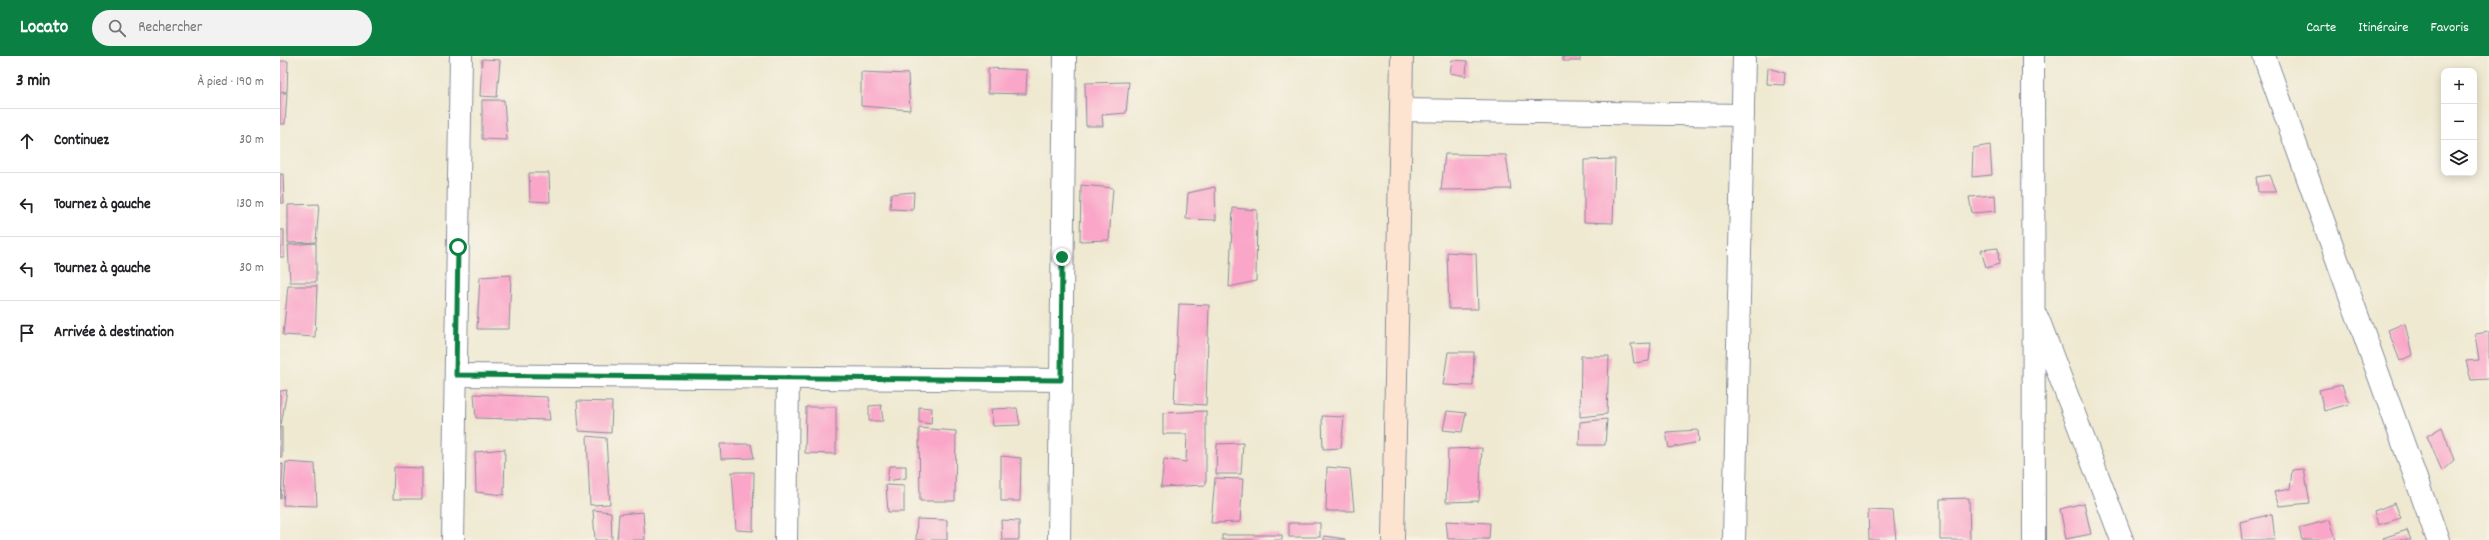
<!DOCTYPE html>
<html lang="fr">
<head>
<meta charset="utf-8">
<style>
  body { margin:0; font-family:Dekko,sans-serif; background:#f2f2f2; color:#202124 }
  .controls { position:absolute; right:12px; top:12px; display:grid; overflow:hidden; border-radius:8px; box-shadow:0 2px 10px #0003 }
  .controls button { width:36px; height:36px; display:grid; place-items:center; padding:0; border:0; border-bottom:1px solid #e0e0e0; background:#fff; color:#202124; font:20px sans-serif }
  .stop { position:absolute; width:12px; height:12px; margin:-9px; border:3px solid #0b8043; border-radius:50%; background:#fff }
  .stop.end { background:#0b8043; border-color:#fff; box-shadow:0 1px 4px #0008 }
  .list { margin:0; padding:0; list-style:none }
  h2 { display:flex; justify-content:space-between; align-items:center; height:52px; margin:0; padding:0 16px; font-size:17px }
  h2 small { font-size:13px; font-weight:400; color:#757577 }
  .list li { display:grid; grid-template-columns:26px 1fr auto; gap:12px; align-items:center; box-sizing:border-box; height:64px; padding:0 16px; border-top:1px solid #e0e0e0 }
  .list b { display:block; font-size:15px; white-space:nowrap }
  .list em { font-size:13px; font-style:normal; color:#757577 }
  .icon { flex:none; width:22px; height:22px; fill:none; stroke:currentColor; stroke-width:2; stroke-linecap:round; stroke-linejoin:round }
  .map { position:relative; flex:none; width:2209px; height:484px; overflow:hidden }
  header { display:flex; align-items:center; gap:24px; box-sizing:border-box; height:56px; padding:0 20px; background:#0b8043; color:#fff }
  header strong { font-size:19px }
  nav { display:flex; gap:22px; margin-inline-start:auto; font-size:14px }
  .search { width:280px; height:36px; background:#f2f2f2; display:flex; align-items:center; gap:10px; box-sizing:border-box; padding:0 14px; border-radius:22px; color:#757577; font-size:15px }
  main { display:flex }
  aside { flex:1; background:#fff }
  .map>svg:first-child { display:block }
  .building { fill:#faa6c8 }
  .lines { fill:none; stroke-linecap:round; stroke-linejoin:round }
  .street-casing { stroke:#858c98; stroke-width:24 }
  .secondary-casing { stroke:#858c98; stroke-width:24 }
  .street { stroke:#fff; stroke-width:22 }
  .secondary { stroke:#fde4d1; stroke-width:22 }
  .route { stroke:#0b8043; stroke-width:5 }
</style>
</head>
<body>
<header>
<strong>Locato</strong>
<div class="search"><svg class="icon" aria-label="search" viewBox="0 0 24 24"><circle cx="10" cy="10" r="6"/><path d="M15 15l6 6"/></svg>Rechercher</div>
<nav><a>Carte</a><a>Itinéraire</a><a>Favoris</a></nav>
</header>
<main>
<aside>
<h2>3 min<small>À pied · 190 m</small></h2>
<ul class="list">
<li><svg class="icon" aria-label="ahead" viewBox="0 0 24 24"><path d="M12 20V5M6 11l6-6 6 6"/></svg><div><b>Continuez</b></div><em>30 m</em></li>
<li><svg class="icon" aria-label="left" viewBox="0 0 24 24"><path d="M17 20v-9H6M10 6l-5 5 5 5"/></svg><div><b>Tournez à gauche</b></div><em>130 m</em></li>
<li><svg class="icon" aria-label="left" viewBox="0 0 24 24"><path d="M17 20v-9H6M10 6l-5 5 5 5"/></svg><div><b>Tournez à gauche</b></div><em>30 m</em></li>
<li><svg class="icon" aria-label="arrive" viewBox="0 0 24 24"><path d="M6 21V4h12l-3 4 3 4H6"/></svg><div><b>Arrivée à destination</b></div></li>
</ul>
</aside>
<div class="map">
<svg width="2209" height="484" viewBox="0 0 2209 484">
  <rect width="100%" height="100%" fill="#f7f3e8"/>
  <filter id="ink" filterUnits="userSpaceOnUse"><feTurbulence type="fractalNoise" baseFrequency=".025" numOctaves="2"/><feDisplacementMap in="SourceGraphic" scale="8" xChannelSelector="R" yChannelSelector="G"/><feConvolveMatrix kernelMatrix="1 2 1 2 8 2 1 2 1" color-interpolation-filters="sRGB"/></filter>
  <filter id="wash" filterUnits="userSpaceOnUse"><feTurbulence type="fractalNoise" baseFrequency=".012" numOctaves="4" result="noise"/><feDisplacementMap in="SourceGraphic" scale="16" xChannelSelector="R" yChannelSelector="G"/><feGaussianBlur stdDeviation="0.9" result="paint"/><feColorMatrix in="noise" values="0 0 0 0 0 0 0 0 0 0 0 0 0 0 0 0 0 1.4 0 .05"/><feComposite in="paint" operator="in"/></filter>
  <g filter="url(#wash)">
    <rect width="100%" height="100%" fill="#efe9d1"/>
    <g id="blocks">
      <g class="building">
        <rect x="1283" y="0" width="17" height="5"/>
        <polygon points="202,3 220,4 217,41 200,40"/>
        <polygon points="1172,4 1187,5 1186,20 1170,17"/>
        <polygon points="0,5 8,5 7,36 0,35"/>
        <polygon points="708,12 747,14 746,38 708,37"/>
        <polygon points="1488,12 1505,17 1504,29 1487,28"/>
        <polygon points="581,16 628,18 630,54 581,50"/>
        <polygon points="849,26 846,57 822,59 823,70 806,70 805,27"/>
        <polygon points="0,37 7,37 5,68 0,68"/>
        <polygon points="202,44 224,44 227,84 202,83"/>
        <polygon points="1710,89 1712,119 1692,121 1693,92"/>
        <polygon points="1165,98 1226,99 1231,133 1161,134"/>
        <polygon points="1335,103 1333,167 1304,166 1304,104"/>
        <polygon points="249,117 269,117 270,146 250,145"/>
        <polygon points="0,118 3,118 4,147 0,147"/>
        <polygon points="1990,119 1997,136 1978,136 1976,121"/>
        <polygon points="801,129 833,132 829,184 800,185"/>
        <polygon points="935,131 936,164 906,163 908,137"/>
        <polygon points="634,136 633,154 610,153 611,138"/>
        <polygon points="1715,139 1716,155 1692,157 1689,141"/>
        <polygon points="39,148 36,186 8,187 8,149"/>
        <polygon points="953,152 977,154 976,225 949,231"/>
        <rect x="0" y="174" width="4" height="27"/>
        <polygon points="36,187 36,226 10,226 8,189"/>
        <polygon points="1718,192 1719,208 1706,212 1701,194"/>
        <polygon points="1167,196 1196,198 1198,253 1169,253"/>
        <polygon points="231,219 229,273 197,273 200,221"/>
        <polygon points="8,230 37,230 35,281 3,279"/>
        <polygon points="899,248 929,249 926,349 894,347"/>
        <polygon points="2125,267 2132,299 2120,305 2108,274"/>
        <polygon points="2209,276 2209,323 2191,324 2186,305 2199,304 2195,278"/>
        <polygon points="1371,287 1369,305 1354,307 1351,288"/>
        <polygon points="1168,296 1194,296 1193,330 1163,329"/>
        <polygon points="1301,300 1329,300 1327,358 1300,361"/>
        <polygon points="2062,329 2069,348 2044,355 2039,334"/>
        <polygon points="7,334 1,369 0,369 0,335"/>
        <polygon points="194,338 267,341 270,364 196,362"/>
        <polygon points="297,345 332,346 331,377 299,375"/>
        <polygon points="601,349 603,365 589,365 589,350"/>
        <polygon points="526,351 556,351 556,398 525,397"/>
        <polygon points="639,351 652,352 651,368 639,366"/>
        <polygon points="737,352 740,369 713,370 711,353"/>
        <polygon points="926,355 926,429 881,431 884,403 906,406 907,378 883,378 883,357"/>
        <polygon points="1167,355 1186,357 1182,376 1163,374"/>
        <polygon points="1042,360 1064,361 1061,392 1043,393"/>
        <polygon points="1327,363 1325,389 1299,389 1300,366"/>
        <rect x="0" y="371" width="2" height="30"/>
        <polygon points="2162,371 2174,404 2162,415 2147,380"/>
        <polygon points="639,372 676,375 675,445 640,445"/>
        <polygon points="1418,374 1419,386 1389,392 1386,376"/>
        <polygon points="307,380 326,382 330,448 310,449"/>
        <polygon points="963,387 961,418 936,418 937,388"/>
        <polygon points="440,388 471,388 474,402 441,403"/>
        <polygon points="1202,392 1199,445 1166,446 1168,393"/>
        <polygon points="225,393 224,439 196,436 195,396"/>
        <polygon points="721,400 741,402 740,445 721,445"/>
        <polygon points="6,406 35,408 37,450 3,449"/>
        <polygon points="0,407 3,408 1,443 0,443"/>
        <polygon points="609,410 626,410 626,422 607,425"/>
        <polygon points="114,411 142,412 142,443 113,443"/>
        <polygon points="1047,411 1070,413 1074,455 1046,455"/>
        <polygon points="2024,413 2030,447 1999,450 1994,436 2010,433 2012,414"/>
        <polygon points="452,416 474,416 473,475 456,474"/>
        <polygon points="935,422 963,423 960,466 931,467"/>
        <polygon points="606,429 624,430 624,456 608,456"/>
        <polygon points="1689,442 1690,484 1660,484 1660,443"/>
        <polygon points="1804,447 1811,478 1786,483 1780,453"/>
        <polygon points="2115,447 2121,462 2098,469 2094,455"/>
        <polygon points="313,454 331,456 332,484 315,484"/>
        <polygon points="1588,454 1613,455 1616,484 1589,484"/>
        <polygon points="363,456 365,484 337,484 339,458"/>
        <polygon points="1992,458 1995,484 1962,484 1960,466"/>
        <polygon points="637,463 667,464 667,484 636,484"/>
        <polygon points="721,464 739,465 739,484 722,484"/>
        <polygon points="2050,464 2056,484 2022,484 2019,472"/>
        <polygon points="1166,465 1210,467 1209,483 1168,483"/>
        <rect x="1009" y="467" width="31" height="14"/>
        <polygon points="2127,474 2131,484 2104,484 2103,482"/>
        <rect x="942" y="479" width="60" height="5"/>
        <polygon points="1044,480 1065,483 1065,484 1044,484"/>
      </g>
    </g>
  </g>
  <g filter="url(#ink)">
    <use href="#blocks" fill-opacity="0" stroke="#858c98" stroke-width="1"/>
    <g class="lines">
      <defs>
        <g id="street">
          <polyline points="1753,0 1754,484"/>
          <polyline points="1984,0 2158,484"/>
          <polyline points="1121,54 1463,59"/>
          <polyline points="1758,263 1842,484"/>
          <polyline points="176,319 781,324"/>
          <polyline points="173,484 181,0"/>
          <polyline points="506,484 508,322"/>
          <polyline points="779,484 785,0"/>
          <polyline points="1454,484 1464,0"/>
        </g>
        <polyline id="secondary" points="1113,484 1122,0"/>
      </defs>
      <use href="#street" class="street-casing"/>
      <use href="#secondary" class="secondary-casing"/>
      <use href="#street" class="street"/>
      <use href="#secondary" class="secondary"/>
    </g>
  </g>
  <g class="lines" filter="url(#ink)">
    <polyline class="route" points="178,191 176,319 781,324 782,201"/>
  </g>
</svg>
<div class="controls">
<button>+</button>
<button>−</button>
<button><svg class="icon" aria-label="layers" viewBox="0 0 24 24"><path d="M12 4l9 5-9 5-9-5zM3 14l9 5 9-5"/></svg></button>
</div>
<div class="stop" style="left:178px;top:191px"></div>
<div class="stop end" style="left:782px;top:201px"></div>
</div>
</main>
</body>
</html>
